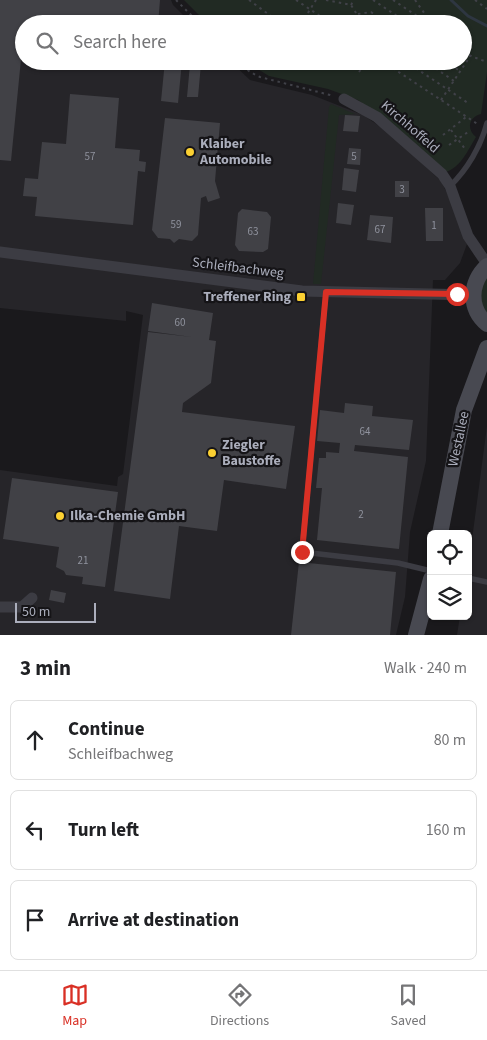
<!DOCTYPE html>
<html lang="en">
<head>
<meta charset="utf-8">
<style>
  body { margin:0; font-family:"Source Sans 3",sans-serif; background:#f6f6f6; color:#202124 }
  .controls { position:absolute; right:15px; bottom:15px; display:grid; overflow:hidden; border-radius:8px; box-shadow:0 1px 4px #0004 }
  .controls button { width:45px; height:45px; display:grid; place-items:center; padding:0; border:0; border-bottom:1px solid #e0e0e0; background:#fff; color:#202124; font:25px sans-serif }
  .scale { position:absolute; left:15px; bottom:12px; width:81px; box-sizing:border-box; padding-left:5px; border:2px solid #abaebc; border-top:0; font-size:14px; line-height:18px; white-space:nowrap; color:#abaebc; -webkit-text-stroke:4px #151417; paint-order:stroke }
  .stop { position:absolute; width:15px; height:15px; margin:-11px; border:4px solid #d93025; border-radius:50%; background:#fff }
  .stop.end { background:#d93025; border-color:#fff; box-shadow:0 1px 5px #0008 }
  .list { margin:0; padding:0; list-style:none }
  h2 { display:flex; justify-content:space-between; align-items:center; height:65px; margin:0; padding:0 20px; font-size:21px }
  h2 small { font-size:16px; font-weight:400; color:#757577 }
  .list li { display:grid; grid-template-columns:32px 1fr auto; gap:15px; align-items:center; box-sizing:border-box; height:80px; margin:0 10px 10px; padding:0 10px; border:1px solid #e0e0e0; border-radius:8px }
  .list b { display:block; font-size:19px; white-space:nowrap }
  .list p { margin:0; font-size:16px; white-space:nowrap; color:#757577 }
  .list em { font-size:16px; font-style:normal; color:#757577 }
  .icon { flex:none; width:28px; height:28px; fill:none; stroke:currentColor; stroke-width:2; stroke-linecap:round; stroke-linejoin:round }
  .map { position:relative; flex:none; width:487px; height:635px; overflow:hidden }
  .search { position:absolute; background:#fff; box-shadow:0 1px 4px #0004; left:15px; right:15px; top:15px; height:55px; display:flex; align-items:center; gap:12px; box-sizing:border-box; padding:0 18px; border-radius:28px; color:#757577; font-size:19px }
  .sheet { height:335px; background:#fff }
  nav { display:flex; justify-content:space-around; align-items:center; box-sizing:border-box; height:70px; border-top:1px solid #e0e0e0; background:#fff; font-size:14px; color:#757577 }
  nav a { display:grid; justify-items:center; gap:2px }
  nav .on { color:#d93025 }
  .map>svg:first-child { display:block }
  .built { fill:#262529 }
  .green { fill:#212a23 }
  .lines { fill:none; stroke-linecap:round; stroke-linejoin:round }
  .stream { stroke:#2e3641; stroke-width:3 }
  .building { fill:#414146 }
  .path { stroke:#404148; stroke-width:2; stroke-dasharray:2.5 4; stroke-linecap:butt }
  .service { stroke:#3c3c43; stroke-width:5.5 }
  .minor { stroke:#3c3c43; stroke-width:11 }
  .secondary { stroke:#484951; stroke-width:16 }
  .route { stroke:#d93025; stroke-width:6 }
  .poi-dot { fill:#fbd032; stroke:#151417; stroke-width:2 }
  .labels { text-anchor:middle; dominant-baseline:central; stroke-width:4.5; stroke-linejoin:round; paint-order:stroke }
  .number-label { font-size:11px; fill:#90939e }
  .street-label { font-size:14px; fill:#abaebc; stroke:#151417 }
  .poi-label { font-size:14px; font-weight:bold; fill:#abaebc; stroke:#151417; text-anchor:start }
</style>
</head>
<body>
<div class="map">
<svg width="487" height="635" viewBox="0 0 487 635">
  <rect width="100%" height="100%" fill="#1a191c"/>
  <g class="built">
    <polygon points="0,0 171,0 173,5 192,24 24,24 24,61 230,61 250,80 312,95 363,115 388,132 441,181 450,199 467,244 460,263 445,280 433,280 426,461 410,532 405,597 396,635 0,635 0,470 117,486 118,477 123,474 143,315 126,311 126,321 0,308"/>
    <polygon points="487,426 487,635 457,635 460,616 468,616 468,570"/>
  </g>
  <g class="green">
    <path d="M 184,0 L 487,0 L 487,72 L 481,114 C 469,117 466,129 476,137 C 468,150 461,167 446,172 L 358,100 L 328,89 L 269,76 L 245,61 L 463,61 L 463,24 L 208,24 Z"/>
    <polygon points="331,104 355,114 339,115 321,284 313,284 329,107"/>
    <path d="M 487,274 L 487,315 C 479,303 479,287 487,274 Z"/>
  </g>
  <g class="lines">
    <polyline class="stream" points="451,0 468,16 487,26"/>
  </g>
  <g class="building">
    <polygon points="0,0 160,0 158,24 24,24 24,49 22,49 11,161 0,160"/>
    <polygon points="165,61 182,61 178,103 161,101"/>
    <polygon points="190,64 201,64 198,97 187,97"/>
    <polygon points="70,94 119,98 115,148 140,150 139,161 146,162 145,172 138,171 133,225 35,216 37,197 23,196 25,178 38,179 42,142 66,144"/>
    <polygon points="345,115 360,116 358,132 343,131"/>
    <polygon points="165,118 220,123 215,181 220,198 208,202 206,196 201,198 198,235 192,241 179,239 174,243 170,239 158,238 152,230"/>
    <polygon points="349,148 361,149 360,165 347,164"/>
    <polygon points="344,168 359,170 356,192 342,190"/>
    <rect x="395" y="181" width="14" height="16"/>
    <polygon points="338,203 354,205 351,225 336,223"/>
    <polygon points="425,208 443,208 443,241 426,241"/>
    <polygon points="242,209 267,212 271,217 268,249 263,252 239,251 235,245 238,213"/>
    <polygon points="370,215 393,217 391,243 367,240"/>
    <polygon points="152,303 213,313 209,340 216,341 211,383 183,403 182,412 295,426 286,489 224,480 217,531 179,526 170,599 114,591 148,332 192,337 148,331"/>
    <polygon points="345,403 373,406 372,416 413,420 409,450 355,445 354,451 408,457 399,549 317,540 322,488 316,488 319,458 326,458 326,452 339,453 340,443 317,441 320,410 344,413"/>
    <polygon points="12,478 118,492 105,587 82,584 83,577 66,575 64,571 56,567 59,547 3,539"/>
    <polygon points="299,562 396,572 390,635 291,635"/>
    <polygon points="51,590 66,593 64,603 49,600"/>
  </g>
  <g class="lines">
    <g class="path">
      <polyline points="176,0 200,24"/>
      <polyline points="249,0 282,24"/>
      <polyline points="296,0 332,24"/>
      <polyline points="326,0 351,5 363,24"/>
      <polyline points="373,0 409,24"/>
      <polyline points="393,0 429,24"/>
      <polyline points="415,0 432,24"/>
      <polyline points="475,0 487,9"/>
      <polyline points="351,5 354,0"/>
      <polyline points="358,14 371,12 389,24"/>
      <polyline points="301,24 316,0"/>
      <polyline points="463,53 487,62"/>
      <polyline points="238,61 250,72 260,77 334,96"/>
      <polyline points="382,61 479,125"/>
      <polyline points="405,61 468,103"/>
      <polyline points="425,61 454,81"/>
      <polyline points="445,61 460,71"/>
      <polyline points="359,72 367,61"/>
      <polyline points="441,100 471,55"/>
      <polyline points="451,130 465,149"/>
      <polyline points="443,135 466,117"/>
      <polyline points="449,145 468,132"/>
    </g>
    <g class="service">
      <path d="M 450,186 C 467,170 481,146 487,123"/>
      <polyline points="326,292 302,552 398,563 431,571"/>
      <polyline points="468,578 487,582"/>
    </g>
    <g class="minor">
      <polyline points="344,99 377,117 442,174 450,186 468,236 487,264"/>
      <polyline points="0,252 302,291 473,295"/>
      <polyline points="0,607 22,607 32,598"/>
    </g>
    <g class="secondary">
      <path d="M 487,266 C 470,282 468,308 487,324"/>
      <polyline points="440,534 464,410 487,348"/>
      <polyline points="416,635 431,579"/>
    </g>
  </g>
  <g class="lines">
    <polyline class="route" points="302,552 326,292 457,294"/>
  </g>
  <g class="poi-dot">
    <circle cx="190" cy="152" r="5"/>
    <rect x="296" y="292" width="10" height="10" rx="2.5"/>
    <circle cx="212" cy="453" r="5"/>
    <circle cx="60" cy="516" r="5"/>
  </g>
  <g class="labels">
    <g class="number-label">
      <text x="90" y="156">57</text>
      <text x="354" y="156">5</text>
      <text x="402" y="189">3</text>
      <text x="176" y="224">59</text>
      <text x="434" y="225">1</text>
      <text x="380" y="229">67</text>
      <text x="253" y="231">63</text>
      <text x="180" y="322">60</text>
      <text x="365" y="431">64</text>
      <text x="361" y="514">2</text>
      <text x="83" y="560">21</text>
    </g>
    <g class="street-label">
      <text transform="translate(410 127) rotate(41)">Kirchhoffeld</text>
      <text transform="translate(238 268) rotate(7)">Schleifbachweg</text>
      <text transform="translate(459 439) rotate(-78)">Westallee</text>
    </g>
    <g class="poi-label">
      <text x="200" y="144">Klaiber<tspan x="200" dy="16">Automobile</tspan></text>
      <text x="291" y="297" text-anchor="end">Treffener Ring</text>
      <text x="222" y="445">Ziegler<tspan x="222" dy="16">Baustoffe</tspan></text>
      <text x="70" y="516">Ilka-Chemie GmbH</text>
    </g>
  </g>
</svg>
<div class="controls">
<button><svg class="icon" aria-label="locate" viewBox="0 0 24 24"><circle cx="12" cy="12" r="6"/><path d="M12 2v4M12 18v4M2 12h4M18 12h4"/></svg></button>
<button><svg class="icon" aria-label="layers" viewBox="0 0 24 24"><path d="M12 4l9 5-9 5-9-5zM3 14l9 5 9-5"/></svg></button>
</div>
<div class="scale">50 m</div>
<div class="stop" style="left:457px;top:294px"></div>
<div class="stop end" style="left:302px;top:552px"></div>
<div class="search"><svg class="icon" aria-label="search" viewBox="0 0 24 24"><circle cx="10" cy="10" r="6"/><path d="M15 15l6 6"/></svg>Search here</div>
</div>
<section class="sheet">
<h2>3 min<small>Walk · 240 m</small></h2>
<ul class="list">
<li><svg class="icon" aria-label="ahead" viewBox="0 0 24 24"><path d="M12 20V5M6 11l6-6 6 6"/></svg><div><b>Continue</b><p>Schleifbachweg</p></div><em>80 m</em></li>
<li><svg class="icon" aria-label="left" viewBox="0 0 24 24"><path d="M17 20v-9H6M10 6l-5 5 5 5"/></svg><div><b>Turn left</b></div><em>160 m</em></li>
<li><svg class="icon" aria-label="arrive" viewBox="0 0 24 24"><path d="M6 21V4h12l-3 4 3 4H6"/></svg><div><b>Arrive at destination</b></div></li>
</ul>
</section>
<nav>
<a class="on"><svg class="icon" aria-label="map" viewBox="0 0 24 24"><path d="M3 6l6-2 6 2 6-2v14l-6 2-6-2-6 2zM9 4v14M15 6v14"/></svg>Map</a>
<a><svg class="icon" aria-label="directions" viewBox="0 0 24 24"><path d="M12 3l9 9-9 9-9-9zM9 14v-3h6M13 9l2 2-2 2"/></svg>Directions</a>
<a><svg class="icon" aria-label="saved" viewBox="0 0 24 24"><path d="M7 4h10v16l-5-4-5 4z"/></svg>Saved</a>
</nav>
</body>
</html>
